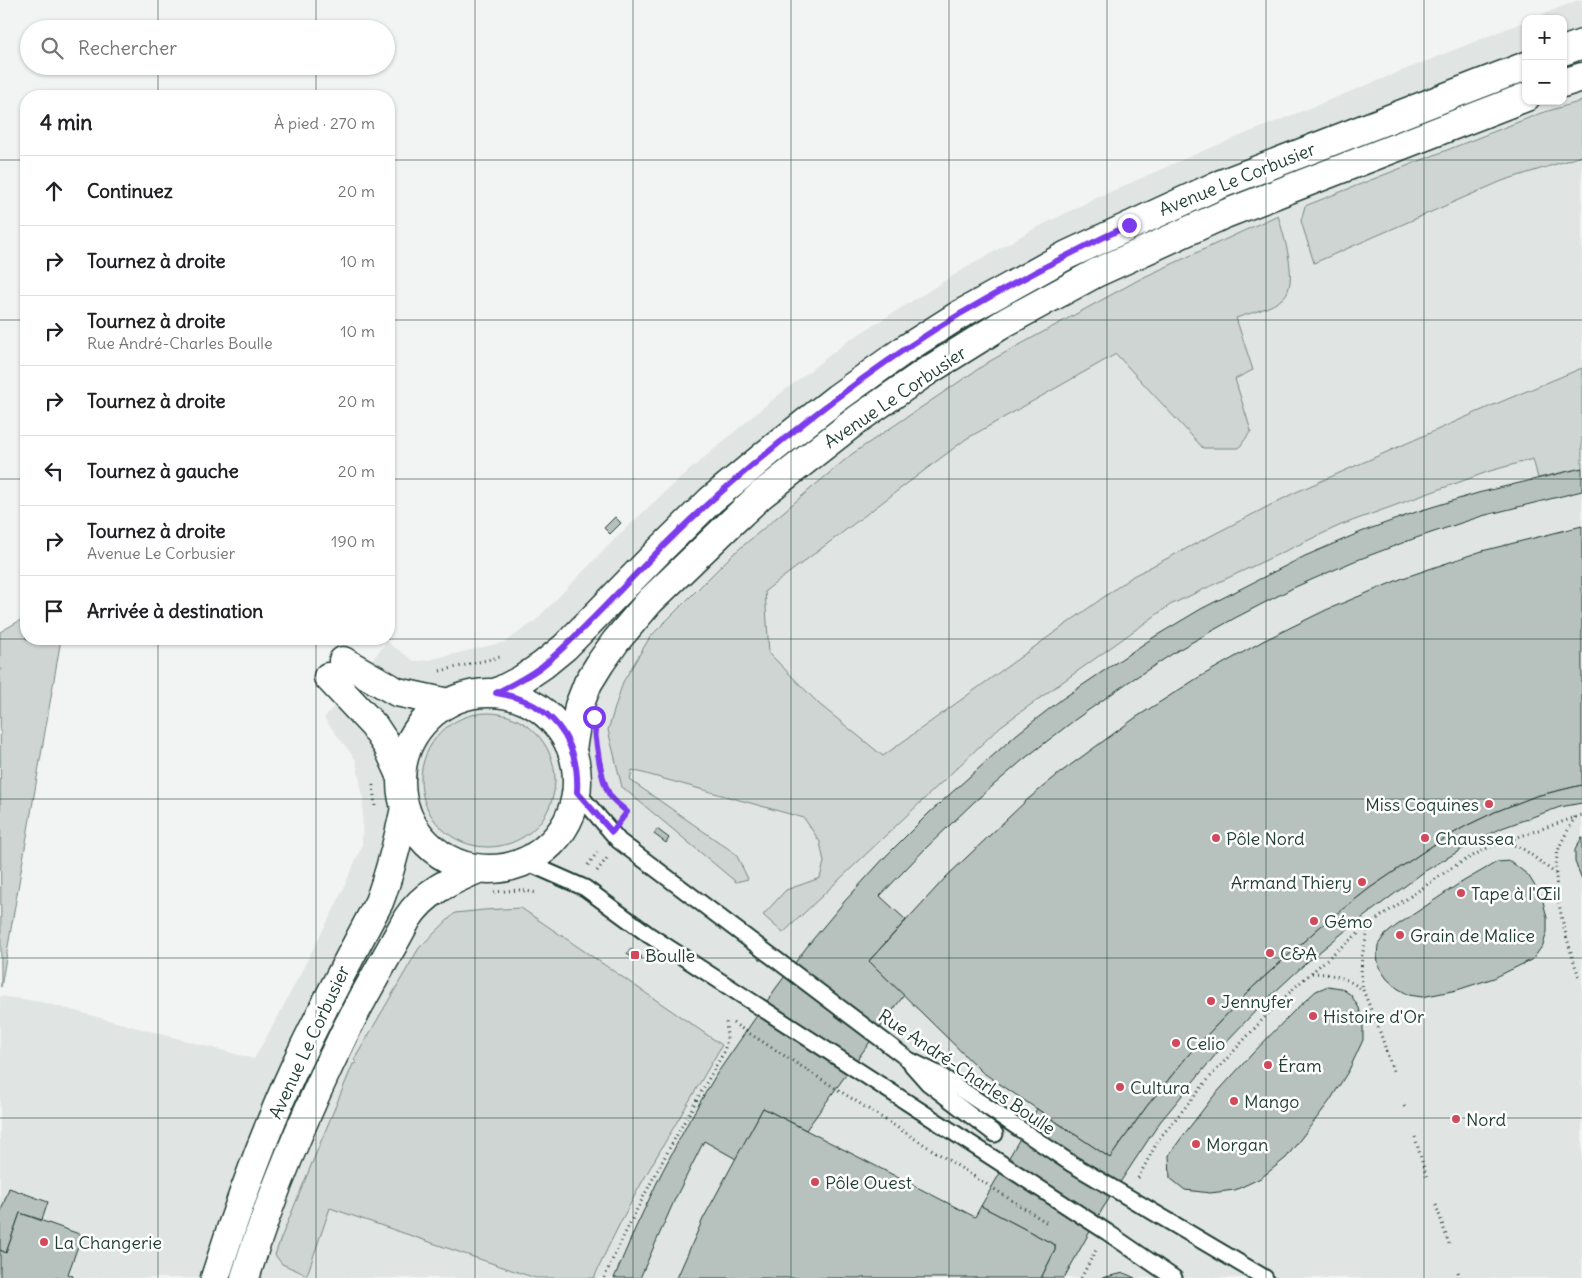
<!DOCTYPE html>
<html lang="fr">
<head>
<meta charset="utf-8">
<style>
  body { margin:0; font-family:Delius,sans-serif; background:#f6f6f6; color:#202124 }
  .controls { position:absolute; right:15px; top:15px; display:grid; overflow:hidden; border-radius:10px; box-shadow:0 1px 4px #0004 }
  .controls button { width:45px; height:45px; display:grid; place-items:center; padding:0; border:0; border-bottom:1px solid #e0e0e0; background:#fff; color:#202124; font:25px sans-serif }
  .stop { position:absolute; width:15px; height:15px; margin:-11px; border:4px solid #7c3aed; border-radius:50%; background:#fff }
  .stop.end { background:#7c3aed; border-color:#fff; box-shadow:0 1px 5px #0008 }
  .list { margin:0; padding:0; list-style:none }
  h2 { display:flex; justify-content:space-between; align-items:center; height:65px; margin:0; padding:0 20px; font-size:21px }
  h2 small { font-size:16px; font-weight:400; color:#757577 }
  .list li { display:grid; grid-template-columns:32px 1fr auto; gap:15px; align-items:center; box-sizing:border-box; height:70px; padding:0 20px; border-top:1px solid #e0e0e0 }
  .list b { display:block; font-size:19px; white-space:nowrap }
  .list p { margin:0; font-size:16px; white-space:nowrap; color:#757577 }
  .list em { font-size:16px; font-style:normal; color:#757577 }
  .icon { flex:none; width:28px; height:28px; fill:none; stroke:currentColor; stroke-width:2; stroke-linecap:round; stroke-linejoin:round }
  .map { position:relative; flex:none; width:1582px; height:1278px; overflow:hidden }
  .search { position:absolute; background:#fff; box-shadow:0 1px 4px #0004; left:20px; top:20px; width:375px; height:55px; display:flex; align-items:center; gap:12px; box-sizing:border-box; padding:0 18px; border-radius:28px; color:#757577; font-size:19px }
  .panel { position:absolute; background:#fff; box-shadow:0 1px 4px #0004; left:20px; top:90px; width:375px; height:555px; border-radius:20px }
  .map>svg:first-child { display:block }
  .built { fill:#e0e4e3 }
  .green { fill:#ced5d3; stroke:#768984 }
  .building { fill:#b7c1bd; stroke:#1f3d34 }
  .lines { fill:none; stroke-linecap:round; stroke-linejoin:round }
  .lane-casing { stroke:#1f3d34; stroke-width:19 }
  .street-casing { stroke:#1f3d34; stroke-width:31 }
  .secondary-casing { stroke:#1f3d34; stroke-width:31 }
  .path { stroke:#1f3d34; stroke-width:3; stroke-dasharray:1 4; stroke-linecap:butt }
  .lane { stroke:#fff; stroke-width:15 }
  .street { stroke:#fff; stroke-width:28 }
  .secondary { stroke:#fff; stroke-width:28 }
  .route { stroke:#7c3aed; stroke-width:6 }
  .grid { fill:none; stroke:#1f3d34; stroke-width:1; stroke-opacity:0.55 }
  .poi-dot { fill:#d1495b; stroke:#fff; stroke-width:2 }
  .labels { text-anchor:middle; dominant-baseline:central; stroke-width:5; stroke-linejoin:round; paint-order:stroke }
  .street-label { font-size:18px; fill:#1f3d34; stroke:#fff }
  .poi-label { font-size:18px; fill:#1f3d34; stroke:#fff; text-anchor:start }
</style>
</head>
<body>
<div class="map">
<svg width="1582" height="1278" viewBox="0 0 1582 1278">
  <rect width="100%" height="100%" fill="#f2f3f3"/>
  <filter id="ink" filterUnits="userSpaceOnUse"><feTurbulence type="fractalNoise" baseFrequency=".02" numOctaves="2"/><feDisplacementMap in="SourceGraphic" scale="10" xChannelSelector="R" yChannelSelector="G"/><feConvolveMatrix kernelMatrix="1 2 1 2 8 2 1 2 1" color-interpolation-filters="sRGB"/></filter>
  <g filter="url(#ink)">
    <polygon class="built" points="1578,0 1582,0 1582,1278 0,1278 0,996 41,1002 254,1059 281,1011 337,903 362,846 363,798 356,760 324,718 387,642 414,661 429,660 505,642 534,622 615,539 671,486 766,405 848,341 964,269 1030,231 1090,201 1193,155 1526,21 1526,101 1563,101 1563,19 1532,19"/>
    <g class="green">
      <polygon points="1582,101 1582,156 1502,181 1314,263 1301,221 1305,206 1541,113"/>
      <path d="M 1278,215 C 1283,234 1300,283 1283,298 C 1273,308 1250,313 1236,318 L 1253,370 L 1235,379 L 1251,431 L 1239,448 L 1203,448 L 1116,354 L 966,439 L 765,591 L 769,653 L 819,704 L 883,756 L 1133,576 L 1294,493 L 1491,406 L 1582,368 L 1582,468 L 1538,478 L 1533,459 L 1490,471 L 1341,525 L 1170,605 L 1001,726 L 783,933 L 763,915 L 786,890 L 820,878 L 824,862 L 820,842 L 804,818 L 632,770 L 630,780 L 736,854 L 748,879 L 736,882 L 622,787 L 608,730 L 623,682 L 650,637 L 732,555 L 852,454 L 990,361 L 1142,278 Z"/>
      <polygon points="26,617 26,639 61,639 1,987 0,632"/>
      <circle cx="488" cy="780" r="67"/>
      <path d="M 521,908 L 722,1045 C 678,1122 629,1197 594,1278 L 535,1278 L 330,1208 L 307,1275 L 282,1264 L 275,1255 L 281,1238 L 353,1064 L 357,1063 L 354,1060 L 419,948 L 455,913 L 484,910 Z"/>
    </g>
    <g class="building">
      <polygon points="1582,468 1582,491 1482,516 1413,539 1352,562 1293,588 1235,618 1180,649 1127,683 1076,719 1024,759 974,802 926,848 880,896 906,920 869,961 904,995 806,1130 763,1108 736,1159 704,1141 675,1199 640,1278 614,1278 635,1229 661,1174 689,1121 716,1075 776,988 809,944 844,902 886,856 929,813 1017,734 1062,699 1154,637 1201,609 1305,556 1361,532 1419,511 1478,493"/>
      <polygon points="615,517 621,523 610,534 604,528"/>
      <polygon points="1582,526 1582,785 1536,796 1495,812 1466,826 1432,846 1370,888 1321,926 1253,987 1190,1053 1147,1106 1110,1158 982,1072 869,961 947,876 1027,800 1061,772 1135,718 1196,679 1263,641 1326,610 1403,578 1482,551"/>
      <polygon points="1582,785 1582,803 1560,807 1502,828 1476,841 1425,871 1345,931 1306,963 1265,1001 1226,1042 1160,1122 1103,1208 1064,1278 1041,1278 1055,1250 1055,1245 981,1206 1037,1109 1110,1158 1147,1106 1190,1053 1253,987 1321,926 1370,888 1432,846 1466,826 1495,812 1536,796"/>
      <polygon points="657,829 669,838 666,843 654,834"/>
      <polygon points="1582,837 1582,879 1575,862 1575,850"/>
      <polygon points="1510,861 1528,875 1542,897 1547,918 1547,932 1543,945 1533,959 1494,978 1457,990 1422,997 1409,995 1397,988 1387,979 1379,967 1377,956 1378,945 1384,936 1396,926 1457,885 1497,862"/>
      <polygon points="630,949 642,957 639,962 627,954"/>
      <polygon points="1328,986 1341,988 1351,995 1359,1008 1363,1023 1363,1040 1349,1070 1329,1102 1286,1158 1261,1178 1235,1190 1210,1193 1185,1190 1170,1178 1169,1155 1182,1137 1212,1098 1252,1054 1295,1010 1316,991"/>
      <polygon points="763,1108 975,1217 981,1206 1055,1245 1055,1250 1041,1278 677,1278 703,1219"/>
      <polygon points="9,1188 48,1202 42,1220 20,1213 6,1253 0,1250 0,1214"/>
      <polygon points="20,1213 82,1235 68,1274 73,1276 72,1278 0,1278 0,1250 6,1253"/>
      <polygon points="1124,1273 1135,1278 1101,1278"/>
    </g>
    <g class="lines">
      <defs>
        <g id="lane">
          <polyline points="577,792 619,841 909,1060 938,1074 1072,1164 1265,1278"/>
          <polyline points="526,862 585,888 649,935 1107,1232 1174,1278"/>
          <polyline points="912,1065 928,1083 995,1134"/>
        </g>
        <g id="street">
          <polyline points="343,661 397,692 448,703"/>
          <polyline points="328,677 374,726 388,747 401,775"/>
        </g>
        <g id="secondary">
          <polyline points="1563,51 1582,44"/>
          <polyline points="1563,83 1582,77"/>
          <circle cx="489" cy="781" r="88"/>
          <polyline points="496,693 521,680 543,665 565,647 658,552 711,500 770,451 837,398 907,348 959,315 1067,255 1216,186 1526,66"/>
          <polyline points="572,749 579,706 588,683 601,662 616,641 650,601 733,521 761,495 858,419 926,372 1006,322 1096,273 1225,214 1526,97"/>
          <path d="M 215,1278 C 238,1205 264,1134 296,1064 C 322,1009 351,955 379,902 C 391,870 398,841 405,808"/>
          <path d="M 245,1278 C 271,1193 306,1112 345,1032 C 364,994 387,957 407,919 C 424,892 450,881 478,869"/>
        </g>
      </defs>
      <use href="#lane" class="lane-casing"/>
      <use href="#street" class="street-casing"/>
      <use href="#secondary" class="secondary-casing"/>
      <g class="path">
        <polyline points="440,671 500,657"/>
        <polyline points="599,758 607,791"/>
        <polyline points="373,785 375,806"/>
        <path d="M 1575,817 C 1570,828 1558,845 1557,856 C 1552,892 1567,942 1579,977"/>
        <polyline points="1505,841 1525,850 1556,874"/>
        <polyline points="588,865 599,850"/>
        <polyline points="597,871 607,858"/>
        <polyline points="494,892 519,890 538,893"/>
        <polyline points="1369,926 1362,956 1361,975 1363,990 1380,1032 1394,1074"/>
        <path d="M 1312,973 C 1334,974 1345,977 1363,990"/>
        <polyline points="733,1023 1049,1224"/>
        <polyline points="1404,1106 1406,1110"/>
        <polyline points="1415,1137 1427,1179"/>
        <polyline points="1138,1178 1159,1139 1211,1076 1264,1018 1295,987 1341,947 1377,919 1453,867 1489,847 1582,815"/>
        <polyline points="1436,1205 1450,1247"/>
        <polyline points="1458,1272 1460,1278"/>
        <path d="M 604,1278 C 639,1200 681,1127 724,1052 L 727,1039 L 726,1019"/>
        <polyline points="1081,1278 1096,1250"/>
      </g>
      <use href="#lane" class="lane"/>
      <use href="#street" class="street"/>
      <use href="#secondary" class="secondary"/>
    </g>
  </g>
  <g class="lines" filter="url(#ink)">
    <path class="route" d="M 594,717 C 595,735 600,784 612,798 C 616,803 622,807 627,812 L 612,832 L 577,792 C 580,739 550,701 496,693 C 512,685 527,677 541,667 C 563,650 582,629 602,609 C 638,572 673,534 712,500 C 789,432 872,367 960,314 C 1015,282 1072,252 1129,225"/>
  </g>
  <path class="grid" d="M 158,0 L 158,29M 316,0 L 316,29M 475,0 L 475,1278M 633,0 L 633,1278M 791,0 L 791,1278M 949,0 L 949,1278M 1107,0 L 1107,1278M 1266,0 L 1266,1278M 1424,0 L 1424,1278M 158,66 L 158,96M 316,66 L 316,96M 0,160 L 26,160M 389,160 L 1582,160M 0,320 L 26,320M 389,320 L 1582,320M 0,479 L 26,479M 389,479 L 1582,479M 0,639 L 1582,639M 158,639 L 158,1278M 316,639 L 316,1278M 0,799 L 1582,799M 0,958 L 1582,958M 0,1118 L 1582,1118"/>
  <g class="poi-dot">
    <circle cx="1489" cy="804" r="5"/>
    <circle cx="1216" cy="838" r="5"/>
    <circle cx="1425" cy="838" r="5"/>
    <circle cx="1362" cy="882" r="5"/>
    <circle cx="1461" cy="893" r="5"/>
    <circle cx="1314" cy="921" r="5"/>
    <circle cx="1400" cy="935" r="5"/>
    <circle cx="1270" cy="953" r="5"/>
    <rect x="630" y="950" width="10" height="10" rx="2.5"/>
    <circle cx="1211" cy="1001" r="5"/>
    <circle cx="1313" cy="1016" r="5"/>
    <circle cx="1176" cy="1043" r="5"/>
    <circle cx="1268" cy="1065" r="5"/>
    <circle cx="1120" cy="1087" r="5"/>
    <circle cx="1234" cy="1101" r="5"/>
    <circle cx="1456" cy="1119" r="5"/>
    <circle cx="1196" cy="1144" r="5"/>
    <circle cx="815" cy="1182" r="5"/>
    <circle cx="44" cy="1242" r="5"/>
  </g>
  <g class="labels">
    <g class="street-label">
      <text transform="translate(1237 179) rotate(-22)">Avenue Le Corbusier</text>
      <text transform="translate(895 397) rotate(-34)">Avenue Le Corbusier</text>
      <text transform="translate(309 1042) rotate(-65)">Avenue Le Corbusier</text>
      <text transform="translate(967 1072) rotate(34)">Rue André-Charles Boulle</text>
    </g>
    <g class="poi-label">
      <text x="1479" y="804" text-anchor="end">Miss Coquines</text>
      <text x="1226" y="838">Pôle Nord</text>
      <text x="1435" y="838">Chaussea</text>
      <text x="1352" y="882" text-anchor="end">Armand Thiery</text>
      <text x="1471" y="893">Tape à l'Œil</text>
      <text x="1324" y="921">Gémo</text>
      <text x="1410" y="935">Grain de Malice</text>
      <text x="1280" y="953">C&amp;A</text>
      <text x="645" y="955">Boulle</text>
      <text x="1221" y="1001">Jennyfer</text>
      <text x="1323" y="1016">Histoire d'Or</text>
      <text x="1186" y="1043">Celio</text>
      <text x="1278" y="1065">Éram</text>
      <text x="1130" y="1087">Cultura</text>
      <text x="1244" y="1101">Mango</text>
      <text x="1466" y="1119">Nord</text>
      <text x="1206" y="1144">Morgan</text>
      <text x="825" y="1182">Pôle Ouest</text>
      <text x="54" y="1242">La Changerie</text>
    </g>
  </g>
</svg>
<div class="controls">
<button>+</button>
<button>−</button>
</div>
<div class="stop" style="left:594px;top:717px"></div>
<div class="stop end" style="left:1129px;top:225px"></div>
<div class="search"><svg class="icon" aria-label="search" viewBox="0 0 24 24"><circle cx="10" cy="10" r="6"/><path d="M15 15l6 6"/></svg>Rechercher</div>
<section class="panel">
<h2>4 min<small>À pied · 270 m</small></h2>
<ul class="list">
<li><svg class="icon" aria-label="ahead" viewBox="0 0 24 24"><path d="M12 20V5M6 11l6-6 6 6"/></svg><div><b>Continuez</b></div><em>20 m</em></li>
<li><svg class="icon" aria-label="right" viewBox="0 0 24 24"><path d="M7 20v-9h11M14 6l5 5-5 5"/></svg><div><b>Tournez à droite</b></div><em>10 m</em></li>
<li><svg class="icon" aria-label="right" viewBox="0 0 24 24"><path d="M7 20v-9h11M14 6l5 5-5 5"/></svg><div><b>Tournez à droite</b><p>Rue André-Charles Boulle</p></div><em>10 m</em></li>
<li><svg class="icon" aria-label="right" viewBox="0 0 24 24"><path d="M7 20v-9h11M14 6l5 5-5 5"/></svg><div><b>Tournez à droite</b></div><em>20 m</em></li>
<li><svg class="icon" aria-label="left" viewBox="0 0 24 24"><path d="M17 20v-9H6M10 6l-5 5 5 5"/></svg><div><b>Tournez à gauche</b></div><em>20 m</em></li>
<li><svg class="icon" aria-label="right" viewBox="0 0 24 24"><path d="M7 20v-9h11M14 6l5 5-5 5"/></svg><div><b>Tournez à droite</b><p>Avenue Le Corbusier</p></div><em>190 m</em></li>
<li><svg class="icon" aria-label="arrive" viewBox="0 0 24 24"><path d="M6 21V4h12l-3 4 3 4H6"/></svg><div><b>Arrivée à destination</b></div></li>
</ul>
</section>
</div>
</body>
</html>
